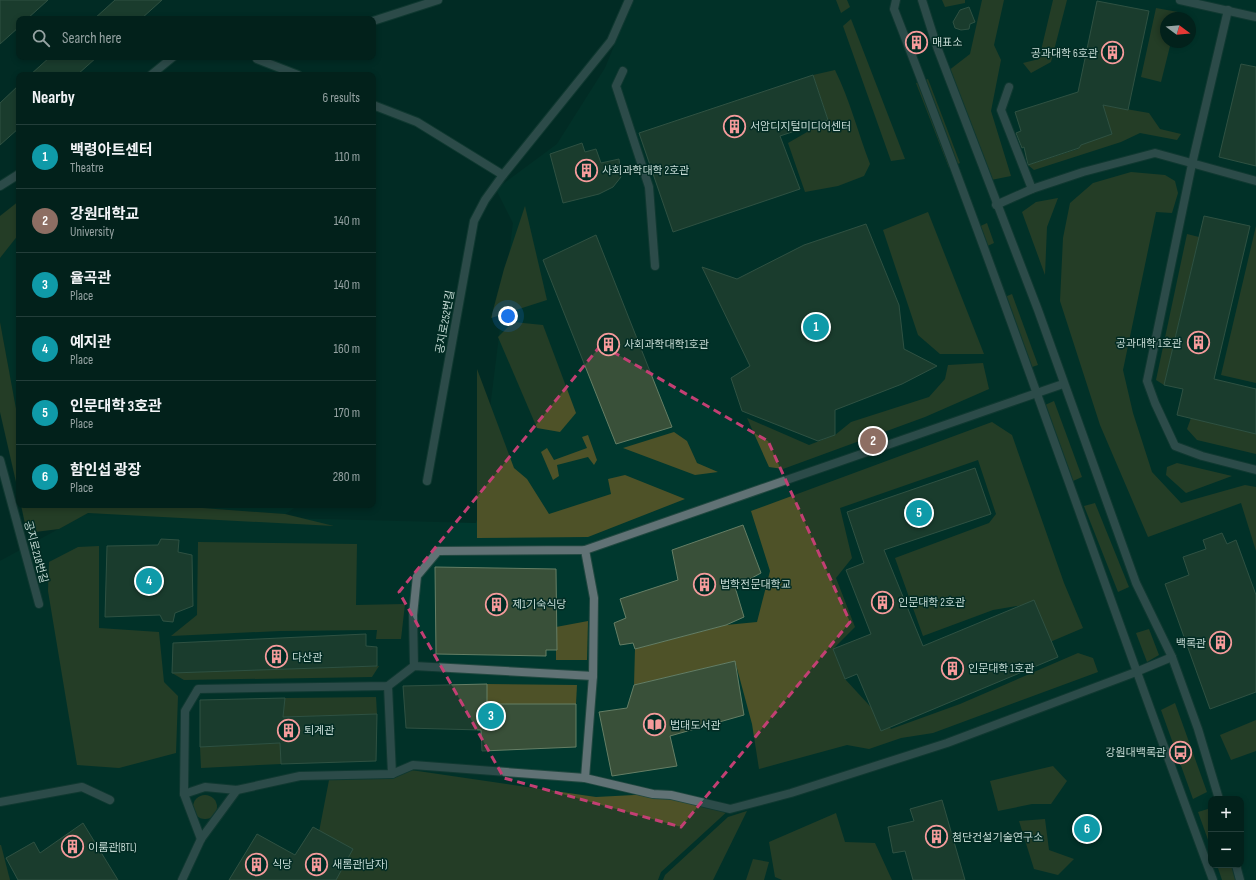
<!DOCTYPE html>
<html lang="en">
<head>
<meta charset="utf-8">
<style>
  body { margin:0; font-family:"Sofia Sans Condensed","Noto Sans KR",sans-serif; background:#102e28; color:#f1f3f6 }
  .controls { position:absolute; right:12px; bottom:12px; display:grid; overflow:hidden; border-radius:8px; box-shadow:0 2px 6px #0003 }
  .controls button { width:36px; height:36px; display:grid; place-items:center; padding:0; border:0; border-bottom:1px solid #233e3a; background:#02211b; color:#f1f3f6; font:20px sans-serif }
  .compass { position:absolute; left:1160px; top:12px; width:36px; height:36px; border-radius:50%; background:#02211b; box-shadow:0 2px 6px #0003; rotate:106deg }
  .you { position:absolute; left:508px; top:316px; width:14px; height:14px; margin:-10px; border:3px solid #fff; border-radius:50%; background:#1a73e8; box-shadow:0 0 0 6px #1a73e833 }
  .badge { display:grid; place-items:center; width:26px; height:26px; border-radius:50%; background:#2563eb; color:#fff; font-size:13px; font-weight:700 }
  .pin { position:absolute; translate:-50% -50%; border:2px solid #fff; box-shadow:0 1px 4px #0006 }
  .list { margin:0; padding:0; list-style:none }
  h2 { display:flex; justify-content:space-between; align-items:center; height:52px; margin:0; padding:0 16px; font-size:17px }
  h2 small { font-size:13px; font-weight:400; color:#96a3a3 }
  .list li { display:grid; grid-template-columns:26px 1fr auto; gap:12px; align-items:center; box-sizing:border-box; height:64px; padding:0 16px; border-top:1px solid #233e3a }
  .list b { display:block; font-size:15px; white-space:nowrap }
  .list p { margin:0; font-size:13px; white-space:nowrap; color:#96a3a3 }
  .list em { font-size:13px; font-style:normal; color:#96a3a3 }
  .icon { flex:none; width:22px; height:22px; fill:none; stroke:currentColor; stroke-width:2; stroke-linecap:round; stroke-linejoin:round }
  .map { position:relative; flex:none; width:1256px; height:880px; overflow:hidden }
  .search { position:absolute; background:#02211b; box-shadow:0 2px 6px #0003; left:16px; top:16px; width:360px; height:44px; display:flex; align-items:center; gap:10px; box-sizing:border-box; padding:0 14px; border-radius:8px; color:#96a3a3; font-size:15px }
  .panel { position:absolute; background:#02211b; box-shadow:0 2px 6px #0003; left:16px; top:72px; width:360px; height:436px; border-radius:8px }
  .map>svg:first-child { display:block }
  .built { fill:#00382e; fill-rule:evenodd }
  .green { fill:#4e5228 }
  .building { fill:#395039; stroke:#657e65 }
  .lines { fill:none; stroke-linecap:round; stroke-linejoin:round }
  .lane-casing { stroke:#214840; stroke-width:10 }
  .street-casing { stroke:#214840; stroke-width:10 }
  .lane { stroke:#617275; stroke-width:8 }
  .street { stroke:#617275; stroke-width:8 }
  .marked { fill:none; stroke:#c33f73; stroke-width:3; stroke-dasharray:8 5; stroke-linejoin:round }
  .labels { text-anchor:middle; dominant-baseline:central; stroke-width:3; stroke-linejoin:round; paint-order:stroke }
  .poi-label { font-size:11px; fill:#c6dbd5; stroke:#022c24; text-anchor:start }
  .street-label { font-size:11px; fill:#c6dbd5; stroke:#022c24 }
</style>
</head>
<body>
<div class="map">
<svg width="1256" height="880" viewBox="0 0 1256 880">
  <rect width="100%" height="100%" fill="#022c24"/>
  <g class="built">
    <path d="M 633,0 L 1256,0 L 1256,880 L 0,880 L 0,561 L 88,513 L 476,523 L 489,474 L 490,409 L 513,223 L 496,189 L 557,144 L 605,68 ZM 1166,18 L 1190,18 L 1190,42 L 1166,42 ZM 1211,799 L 1241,799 L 1241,865 L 1211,865 Z"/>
    <polygon points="19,234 19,425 0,322 0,258"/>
    <polygon points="161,505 299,505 285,514"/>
  </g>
  <g class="green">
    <polygon points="836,0 847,0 850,7 841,13"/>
    <polygon points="942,0 965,0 965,3 945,7"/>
    <polygon points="982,0 1004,0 994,45 1001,60 991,111 1011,176 991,180 948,71 970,54"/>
    <polygon points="1053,0 1067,0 1051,62 1031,73 1023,63 1039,59"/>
    <polygon points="1156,8 1178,12 1176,18 1166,18 1166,42 1171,42 1161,82 1141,77"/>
    <polygon points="851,19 905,159 891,161 843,26"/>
    <path d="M 835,70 C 850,100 858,133 870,164 L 864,176 L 838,186 L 805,192 L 788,143 L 828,120 L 813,75 Z"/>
    <polygon points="928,79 960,163 949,168 916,83"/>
    <polygon points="1103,105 1149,113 1160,129 1181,134 1177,140 1140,133 1121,142 1034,170 1028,165 1078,149"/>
    <polygon points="1131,172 1165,175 1175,181 1178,193 1172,213 1156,212 1123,370 1133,413 1152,472 1181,503 1245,485 1256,487 1256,551 1241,503 1148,537 1100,425 1060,301 1063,238 1070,203 1093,183"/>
    <polygon points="1058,198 1047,227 1045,275 1022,212 1036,202"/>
    <polygon points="19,201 19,234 0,258 0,216"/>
    <polygon points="525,206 547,300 491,318 504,269"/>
    <polygon points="928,212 984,354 940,354 918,335 883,230"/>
    <polygon points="987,223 994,243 983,248 976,228"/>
    <polygon points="1256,226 1256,383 1221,375"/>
    <polygon points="1187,234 1199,237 1164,385 1156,380"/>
    <polygon points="1012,294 1038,365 1026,369 1000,299"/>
    <polygon points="0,322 19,425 19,495 0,412"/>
    <polygon points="513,322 543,325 576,413 560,432 537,428 498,337"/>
    <polygon points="983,363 989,389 925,417 783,469 769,467 747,418 809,445 835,435 851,422 929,397 945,379 948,365"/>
    <polygon points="477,369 514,468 527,479 549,514 611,494 608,479 625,475 685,499 588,537 477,538"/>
    <polygon points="1054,401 1082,477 1073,481 1045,405"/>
    <polygon points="1191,418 1256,434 1256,454 1197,440 1187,429"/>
    <polygon points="992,422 1012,435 1064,583 1083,628 1050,642 1029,604 993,610 923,636 895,558 989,523 996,514 978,460 840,508 852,558 836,578 855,627 833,649 845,679 891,729 960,704 1078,653 1093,658 1098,672 933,733 901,738 869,749 847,745 759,769 752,724 735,661 634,685 635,649 726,625 757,622 770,571 751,511"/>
    <polygon points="674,432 687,441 697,463 718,472 695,475 623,448"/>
    <polygon points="588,435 597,460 594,465 588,457 557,465 559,476 553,480 541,452 547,448 554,460 587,448 582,437"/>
    <polygon points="1177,463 1232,476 1186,493 1166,475 1167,467"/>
    <polygon points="1095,503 1129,587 1118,592 1084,506"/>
    <polygon points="21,505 161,505 285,514 334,526 88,513 59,529 27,533"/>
    <polygon points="198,542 357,544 356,605 405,604 401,639 376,639 377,630 280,631 171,636 197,615"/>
    <polygon points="99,546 99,628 159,632 164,682 178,696 176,753 119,768 77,765 48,591 49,562 78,547"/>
    <polygon points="588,621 587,660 556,660 556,627"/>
    <polygon points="1149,629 1159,655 1147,662 1136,633"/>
    <polygon points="379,666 372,677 184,680 172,673"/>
    <polygon points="487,684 577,685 576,704 487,704"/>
    <polygon points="376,697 377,714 283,717 285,698"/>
    <polygon points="1175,703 1207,792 1193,799 1161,710"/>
    <polygon points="1256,720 1256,751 1231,760 1220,735"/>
    <polygon points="280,743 281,764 201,768 200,747"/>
    <polygon points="1053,766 1067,781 1051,804 1032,804 998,811 990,781"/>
    <polygon points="404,769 596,797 653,794 730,809 661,872 658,880 331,880 318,837 330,775"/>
    <circle cx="205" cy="807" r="12"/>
    <polygon points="1211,808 1211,848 1198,812"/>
    <polygon points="747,811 713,880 663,880 665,875 728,817"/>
    <polygon points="836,813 845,842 875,843 892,880 782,880 775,877 769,842"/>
    <polygon points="1045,819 1049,850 1074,859 1058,875 1034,869 1019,821"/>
    <polygon points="0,845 1,845 10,880 0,880"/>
    <polygon points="753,859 769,862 764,880 746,880"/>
    <polygon points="1217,865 1231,865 1236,880 1222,880"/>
  </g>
  <g class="building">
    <polygon points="0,0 48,0 27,19 19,19 19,27 0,44"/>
    <polygon points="115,0 162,0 141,19 94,19"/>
    <polygon points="1097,1 1149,11 1128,110 1103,105 1112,134 1081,145 1079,148 1028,165 1024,147 1022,148 1016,133 1021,131 1015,112 1078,92"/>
    <polygon points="969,7 975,22 970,24 969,29 961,30 955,28 953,22 960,10"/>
    <polygon points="50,57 97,57 77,75 30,75"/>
    <polygon points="1241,64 1256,67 1256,166 1219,157"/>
    <polygon points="813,75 828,120 780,136 800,189 673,232 639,133"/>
    <polygon points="19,85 19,128 0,145 0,103"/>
    <polygon points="582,143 585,152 596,149 601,163 619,159 621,177 613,187 599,194 563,203 550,154"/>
    <polygon points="1204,216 1250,226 1214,379 1256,389 1256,434 1177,415 1183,389 1164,385"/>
    <polygon points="866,224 899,305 904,349 937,366 902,384 835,410 835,435 818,441 742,411 731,378 750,366 702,267 737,279 804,245"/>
    <polygon points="596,235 672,427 616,444 543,260"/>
    <polygon points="975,468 991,514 884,550 923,646 1034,600 1058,657 881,731 857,674 845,679 833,649 871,634 846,570 864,563 847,512"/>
    <polygon points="743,525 761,573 735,587 744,617 726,625 635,649 633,643 620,645 614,623 626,618 620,599 678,580 672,550"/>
    <polygon points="1222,533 1227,544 1236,540 1256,595 1256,692 1210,709 1165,584 1189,575 1183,557 1206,549 1203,540"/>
    <polygon points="161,539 179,540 178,552 192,555 193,606 175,613 173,622 163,621 160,615 105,617 107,546 158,545"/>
    <polygon points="435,567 556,569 557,650 546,650 546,656 436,654"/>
    <polygon points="366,634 366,646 377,647 377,666 172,673 173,643"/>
    <polygon points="735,661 744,715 670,736 677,766 612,776 599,712 627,708 634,685"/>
    <polygon points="487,684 487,704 576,704 576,747 482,751 481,730 406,728 403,686"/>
    <polygon points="285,698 283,717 377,714 376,761 281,764 280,743 200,747 200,700"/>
    <polygon points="942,800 965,880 913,880 905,851 893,853 888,827 914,821 910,809"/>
    <polygon points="83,823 118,880 18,880 6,858 34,842 40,853"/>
    <polygon points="313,827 353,849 336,880 229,880 257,834 295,855"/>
  </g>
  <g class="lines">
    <defs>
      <g id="lane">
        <path d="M 896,0 L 894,9 C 1006,297 1105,590 1213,880"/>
        <polyline points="922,0 937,47 1038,310 1136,583 1172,657 1198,729 1219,799"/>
        <polyline points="1180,0 1256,17"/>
        <polyline points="1228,10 1192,164 1147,381 1155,403 1175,446 1202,456 1256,470"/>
        <polyline points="1009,87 1001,110 1032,189"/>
        <polyline points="996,205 1032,189 1083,172 1155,153 1256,181"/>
        <polyline points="0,460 39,604"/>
        <polyline points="585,550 594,598 593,676 585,778"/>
        <polyline points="414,666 413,615 417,576 438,551 585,550 1063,384"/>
        <polyline points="388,686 392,774"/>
        <polyline points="184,794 205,787 237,790 300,776 392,774 413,765 585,778 653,794 671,795 730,809 791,793 947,743 1136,672 1172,657"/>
        <polyline points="0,802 82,787 110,800"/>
        <polyline points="201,839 184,794 185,711 198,689 388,686 414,666 593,676"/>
        <polyline points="1236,865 1240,880"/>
        <polyline points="182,880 201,839 237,790"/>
      </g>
      <g id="street">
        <polyline points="373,21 438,0"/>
        <polyline points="257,59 298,75"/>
        <polyline points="623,71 616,86 649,187 655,266"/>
        <polyline points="151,75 173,57"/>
        <polyline points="373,105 417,122 503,175 611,41 629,0"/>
        <polyline points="0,186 19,174"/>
        <polyline points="427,481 474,221 485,200 503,175"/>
      </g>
    </defs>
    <use href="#lane" class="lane-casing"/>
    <use href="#street" class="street-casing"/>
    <use href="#lane" class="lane"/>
    <use href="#street" class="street"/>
  </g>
  <path d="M0 0H1256V880H0ZM 601,345 L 768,441 L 850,622 L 681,827 L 504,778 L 399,592 Z" fill="#022c24" fill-opacity=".55" fill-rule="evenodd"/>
  <path class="marked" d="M 601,345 L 768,441 L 850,622 L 681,827 L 504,778 L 399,592 Z"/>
  <defs>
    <symbol id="building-ring" viewBox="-11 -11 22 22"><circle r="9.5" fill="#022c24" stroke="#f59b9b" stroke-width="1.5"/><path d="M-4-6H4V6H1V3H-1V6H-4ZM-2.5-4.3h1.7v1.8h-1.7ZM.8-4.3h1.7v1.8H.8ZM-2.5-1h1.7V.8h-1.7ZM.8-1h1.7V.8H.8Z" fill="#f59b9b"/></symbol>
    <symbol id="library-ring" viewBox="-11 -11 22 22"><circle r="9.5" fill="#022c24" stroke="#f59b9b" stroke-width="1.5"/><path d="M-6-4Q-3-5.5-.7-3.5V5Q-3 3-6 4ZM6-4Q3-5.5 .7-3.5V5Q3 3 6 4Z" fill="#f59b9b"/></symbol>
    <symbol id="bus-ring" viewBox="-11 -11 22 22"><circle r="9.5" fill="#022c24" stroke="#f59b9b" stroke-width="1.5"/><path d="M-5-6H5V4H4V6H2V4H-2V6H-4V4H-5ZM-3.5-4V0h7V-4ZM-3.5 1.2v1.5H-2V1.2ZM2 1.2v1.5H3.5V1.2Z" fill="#f59b9b"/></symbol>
  </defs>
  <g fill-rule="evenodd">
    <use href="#building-ring" x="904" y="30" width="25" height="25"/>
    <use href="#building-ring" x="1100" y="40" width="25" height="25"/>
    <use href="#building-ring" x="722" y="114" width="25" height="25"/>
    <use href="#building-ring" x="574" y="158" width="25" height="25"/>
    <use href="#building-ring" x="1186" y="330" width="25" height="25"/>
    <use href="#building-ring" x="596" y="332" width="25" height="25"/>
    <use href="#building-ring" x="692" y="572" width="25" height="25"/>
    <use href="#building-ring" x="870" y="590" width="25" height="25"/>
    <use href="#building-ring" x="484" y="592" width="25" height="25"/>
    <use href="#building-ring" x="1208" y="630" width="25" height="25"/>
    <use href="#building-ring" x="264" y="644" width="25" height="25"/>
    <use href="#building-ring" x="940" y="656" width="25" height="25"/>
    <use href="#library-ring" x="642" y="712" width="25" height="25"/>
    <use href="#building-ring" x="276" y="718" width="25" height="25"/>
    <use href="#bus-ring" x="1168" y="740" width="25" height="25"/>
    <use href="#building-ring" x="924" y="824" width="25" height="25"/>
    <use href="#building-ring" x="60" y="834" width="25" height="25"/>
    <use href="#building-ring" x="244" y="852" width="25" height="25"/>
    <use href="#building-ring" x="304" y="852" width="25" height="25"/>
  </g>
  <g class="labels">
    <g class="poi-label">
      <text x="932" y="42">매표소</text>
      <text x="1098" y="53" text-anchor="end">공과대학 6호관</text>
      <text x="750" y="126">서암디지털미디어센터</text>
      <text x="602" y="170">사회과학대학 2호관</text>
      <text x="1182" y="343" text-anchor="end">공과대학 1호관</text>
      <text x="624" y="344">사회과학대학1호관</text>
      <text x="720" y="584">법학전문대학교</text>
      <text x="898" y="602">인문대학 2호관</text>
      <text x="512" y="604">제1기숙식당</text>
      <text x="1206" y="643" text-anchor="end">백록관</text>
      <text x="292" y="657">다산관</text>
      <text x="968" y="668">인문대학 1호관</text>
      <text x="670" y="725">법대도서관</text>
      <text x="304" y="730">퇴계관</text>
      <text x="1166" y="752" text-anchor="end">강원대백록관</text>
      <text x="952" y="837">첨단건설기술연구소</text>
      <text x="88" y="847">이룸관(BTL)</text>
      <text x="272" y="864">식당</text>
      <text x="332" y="864">새롬관(남자)</text>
    </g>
    <g class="street-label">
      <text transform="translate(445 322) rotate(-80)">공지로252번길</text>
      <text transform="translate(36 552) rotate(75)">공지로218번길</text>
    </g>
  </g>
</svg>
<div class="controls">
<button>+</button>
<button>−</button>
</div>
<svg class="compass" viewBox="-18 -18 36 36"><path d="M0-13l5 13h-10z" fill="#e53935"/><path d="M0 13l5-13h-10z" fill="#96a3a3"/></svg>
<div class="you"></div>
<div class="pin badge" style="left:816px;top:327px;background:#0f9aa8">1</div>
<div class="pin badge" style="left:873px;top:441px;background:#8d6e63">2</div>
<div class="pin badge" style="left:491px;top:716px;background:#0f9aa8">3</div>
<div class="pin badge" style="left:149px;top:581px;background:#0f9aa8">4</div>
<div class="pin badge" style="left:919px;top:513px;background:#0f9aa8">5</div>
<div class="pin badge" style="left:1087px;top:829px;background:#0f9aa8">6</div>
<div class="search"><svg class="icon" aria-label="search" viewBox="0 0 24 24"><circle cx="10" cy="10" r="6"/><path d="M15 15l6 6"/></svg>Search here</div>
<section class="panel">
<h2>Nearby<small>6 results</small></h2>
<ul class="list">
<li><span class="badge" style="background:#0f9aa8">1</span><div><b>백령아트센터</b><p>Theatre</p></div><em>110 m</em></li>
<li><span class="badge" style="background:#8d6e63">2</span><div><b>강원대학교</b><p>University</p></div><em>140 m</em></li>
<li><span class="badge" style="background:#0f9aa8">3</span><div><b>율곡관</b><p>Place</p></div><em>140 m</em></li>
<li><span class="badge" style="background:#0f9aa8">4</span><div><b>예지관</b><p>Place</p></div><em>160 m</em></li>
<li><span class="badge" style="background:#0f9aa8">5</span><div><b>인문대학 3호관</b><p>Place</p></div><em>170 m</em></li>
<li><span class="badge" style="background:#0f9aa8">6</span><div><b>함인섭 광장</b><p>Place</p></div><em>280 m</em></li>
</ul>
</section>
</div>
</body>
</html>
